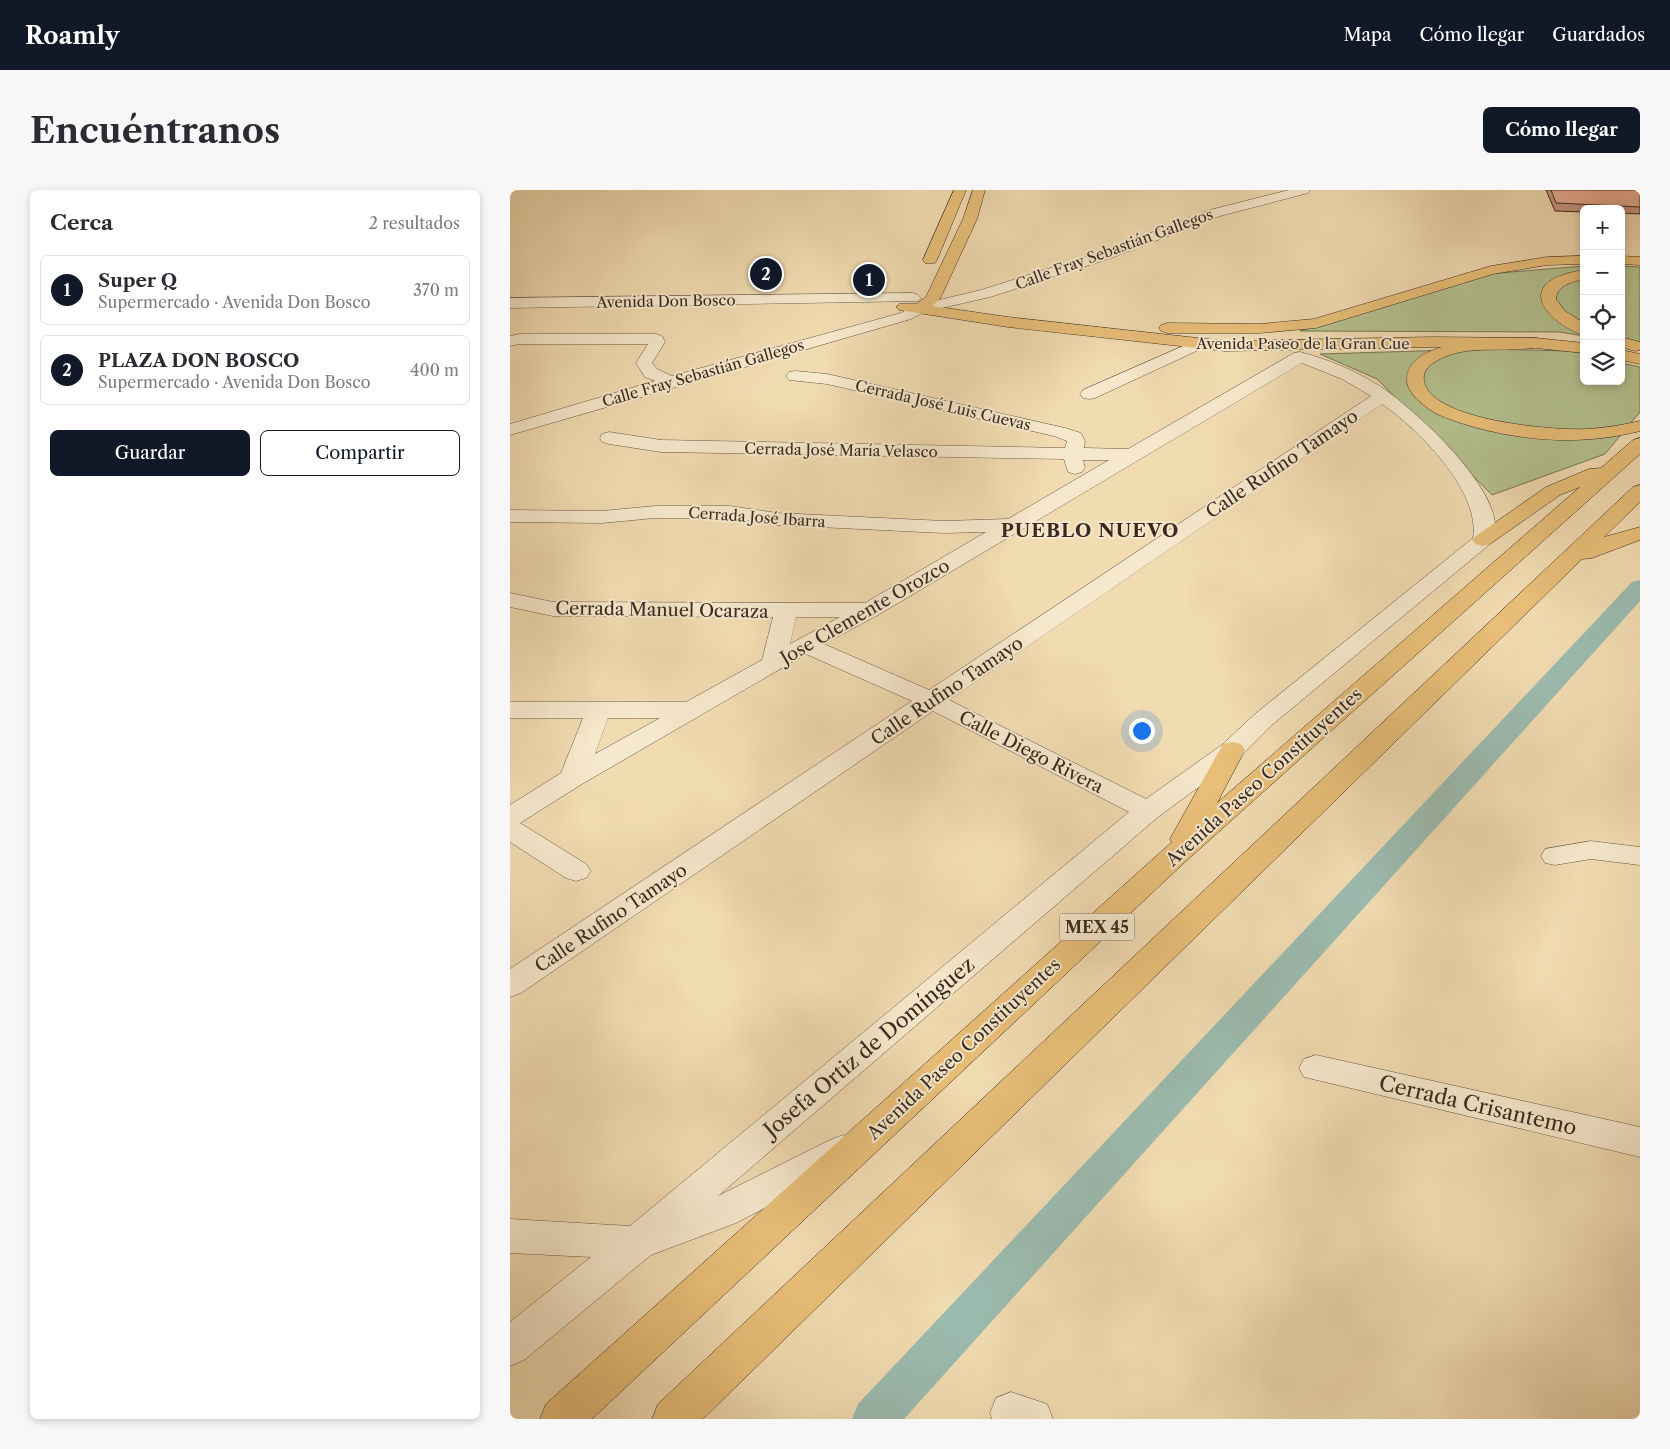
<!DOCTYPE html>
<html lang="es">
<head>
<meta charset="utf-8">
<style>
  body { margin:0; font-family:"Libre Caslon Text",serif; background:#f7f7f7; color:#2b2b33 }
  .controls { position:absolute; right:15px; top:15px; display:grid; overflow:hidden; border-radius:8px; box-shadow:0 2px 8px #0003 }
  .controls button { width:45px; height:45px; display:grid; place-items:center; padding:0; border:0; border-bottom:1px solid #e1e1e2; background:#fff; color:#2b2b33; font:25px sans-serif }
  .you { position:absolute; left:631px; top:540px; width:18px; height:18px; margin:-12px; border:4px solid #fff; border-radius:50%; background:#1a73e8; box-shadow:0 0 0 8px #1a73e833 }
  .badge { display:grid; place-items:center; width:32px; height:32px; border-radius:50%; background:#111827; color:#fff; font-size:16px; font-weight:700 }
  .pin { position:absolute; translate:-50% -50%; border:2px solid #fff; box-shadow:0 1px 5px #0006 }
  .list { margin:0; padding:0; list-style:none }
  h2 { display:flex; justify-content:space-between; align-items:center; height:65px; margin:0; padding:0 20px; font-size:21px }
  h2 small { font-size:16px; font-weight:400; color:#7c7c81 }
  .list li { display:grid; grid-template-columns:32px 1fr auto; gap:15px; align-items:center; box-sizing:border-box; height:70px; margin:0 10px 10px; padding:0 10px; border:1px solid #e1e1e2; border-radius:8px }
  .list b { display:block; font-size:19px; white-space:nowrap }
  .list p { margin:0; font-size:16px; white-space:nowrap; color:#7c7c81 }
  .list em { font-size:16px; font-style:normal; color:#7c7c81 }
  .actions { display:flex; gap:10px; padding:15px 20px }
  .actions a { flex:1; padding:11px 0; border:1px solid #111827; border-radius:8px; text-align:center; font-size:18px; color:#111827 }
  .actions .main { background:#111827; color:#fff }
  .icon { flex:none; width:28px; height:28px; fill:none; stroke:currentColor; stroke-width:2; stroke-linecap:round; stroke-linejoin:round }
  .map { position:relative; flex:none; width:1130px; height:1229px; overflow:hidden; border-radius:8px }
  header { display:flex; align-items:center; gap:30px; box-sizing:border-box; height:70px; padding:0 25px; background:#111827; color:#fff }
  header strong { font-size:24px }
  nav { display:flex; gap:28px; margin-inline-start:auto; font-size:18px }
  .intro { display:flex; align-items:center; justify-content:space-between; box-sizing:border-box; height:120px; padding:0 30px }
  h1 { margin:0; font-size:35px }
  .button { padding:12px 22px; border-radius:8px; background:#111827; color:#fff; font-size:18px; font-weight:700 }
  main { display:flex; gap:30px; padding:0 30px }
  aside { flex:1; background:#fff; border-radius:8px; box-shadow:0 2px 8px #0003 }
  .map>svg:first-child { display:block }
  .green { fill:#b4c190; stroke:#767658 }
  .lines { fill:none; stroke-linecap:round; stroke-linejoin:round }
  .canal { fill:#9bbbaf; fill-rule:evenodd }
  .minor-casing { stroke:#675645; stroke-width:1 }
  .major-casing { stroke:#392a21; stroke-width:1 }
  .highway-casing { stroke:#392a21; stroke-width:1 }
  .minor { fill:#f6e8cc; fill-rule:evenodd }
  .major { fill:#e8be78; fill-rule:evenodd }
  .highway { fill:#e8be78; fill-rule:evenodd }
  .wall { fill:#c99681; stroke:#392a21 }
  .building { fill:#eaaf96; stroke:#392a21 }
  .labels { text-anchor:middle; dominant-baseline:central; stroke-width:4; stroke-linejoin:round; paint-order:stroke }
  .far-street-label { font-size:15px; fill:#392a21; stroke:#f6e8cc }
  .shield { fill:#f6e8cc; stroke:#726354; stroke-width:1 }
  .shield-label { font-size:16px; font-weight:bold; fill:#392a21 }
  .street-label { font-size:18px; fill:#392a21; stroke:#f6e8cc }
  .far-district-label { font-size:19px; font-weight:bold; letter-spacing:1px; fill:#392a21; stroke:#f6e8cc }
  .near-street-label { font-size:21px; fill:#392a21; stroke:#f6e8cc }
</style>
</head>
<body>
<header>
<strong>Roamly</strong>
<nav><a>Mapa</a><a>Cómo llegar</a><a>Guardados</a></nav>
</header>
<div class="intro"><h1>Encuéntranos</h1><a class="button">Cómo llegar</a></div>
<main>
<aside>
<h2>Cerca<small>2 resultados</small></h2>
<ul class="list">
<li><span class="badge">1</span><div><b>Super Q</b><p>Supermercado · Avenida Don Bosco</p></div><em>370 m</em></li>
<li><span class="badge">2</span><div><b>PLAZA DON BOSCO</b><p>Supermercado · Avenida Don Bosco</p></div><em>400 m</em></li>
</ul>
<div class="actions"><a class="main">Guardar</a><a>Compartir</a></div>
</aside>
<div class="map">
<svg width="1130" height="1229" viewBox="0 0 1130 1229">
  <rect width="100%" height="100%" fill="#f1dbb1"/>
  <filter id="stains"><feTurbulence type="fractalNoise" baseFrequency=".004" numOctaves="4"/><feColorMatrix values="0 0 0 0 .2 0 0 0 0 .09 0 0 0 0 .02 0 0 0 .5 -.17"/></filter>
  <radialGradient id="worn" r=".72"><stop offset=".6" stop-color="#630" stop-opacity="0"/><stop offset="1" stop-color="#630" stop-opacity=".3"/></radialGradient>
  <g class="green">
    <polygon points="1074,76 1074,146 1050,142 790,141 977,84"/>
    <polygon points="1111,76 1130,77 1130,154 1111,152"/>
    <polygon points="975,159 1061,161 1074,164 1074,191 1111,191 1111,173 1130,177 1130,222 1095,264 982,305 867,189 810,164"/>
  </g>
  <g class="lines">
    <polygon class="canal" points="1130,390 1130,411 394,1229 342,1229 348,1214 1122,392"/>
    <defs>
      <g id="minor">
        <polygon points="779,0 800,0 798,3 710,26 601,68 480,107 414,122 401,129 0,245 0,234 145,191 135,187 126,173 138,154 10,154 0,156 0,146 10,144 146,144 152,146 155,152 142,173 147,179 162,186 391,123 404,116 471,100 591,62 700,20"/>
        <polygon points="403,103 408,105 411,108 408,111 0,118 0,108"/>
        <polygon points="687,150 693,152 695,155 693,158 585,208 579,209 573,208 570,204 573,200"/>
        <path d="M 790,162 C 817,169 844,180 868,195 C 900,215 1010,312 980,354 L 763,534 L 731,566 L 648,627 L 208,1006 L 320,950 L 333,945 L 346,950 L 351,960 L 346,970 L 226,1033 L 141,1065 L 14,1170 L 0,1176 L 0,1132 L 81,1067 L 0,1063 L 0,1029 L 120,1036 L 619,622 L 423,521 L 11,803 L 0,807 L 0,779 L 402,511 L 296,464 L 72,594 L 10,633 L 76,674 L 81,681 L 76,688 L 66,691 L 56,688 L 0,652 L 0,615 L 51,583 L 73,528 L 0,528 L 0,512 L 176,512 L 252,470 L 263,427 L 43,426 L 0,417 L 0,403 L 43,412 L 355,413 L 476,342 L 434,343 L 267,335 L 220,328 L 145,328 L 92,333 L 0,332 L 0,320 L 92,321 L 145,316 L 220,316 L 267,323 L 434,331 L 498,329 L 599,270 L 573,270 L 575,278 L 572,282 L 565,284 L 558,282 L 554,269 L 151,262 L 99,254 L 92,252 L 90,248 L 92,244 L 99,242 L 151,250 L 555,258 L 557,251 L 544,246 L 317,194 L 279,190 L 276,186 L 279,182 L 285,181 L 317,184 L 555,238 L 571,243 L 575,251 L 574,258 L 618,259 L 784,163 ZM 792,173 L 832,189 L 861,206 L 419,500 L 314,454 L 368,425 ZM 872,214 C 907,238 971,301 963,348 L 745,524 L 713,554 L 636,609 L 439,510 ZM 286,427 L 330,427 L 280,454 ZM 98,528 L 150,528 L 85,564 Z"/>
        <polygon points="1081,651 1130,657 1130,675 1081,669 1045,675 1035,673 1031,666 1035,659"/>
        <polygon points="806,865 1130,937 1130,967 794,887 789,878 794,869"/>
        <polygon points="501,1202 537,1214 543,1229 482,1229 480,1223 486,1208"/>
      </g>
      <g id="major">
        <polygon points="444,0 456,0 427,70 425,73 415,73 413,70"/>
        <polygon points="463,0 475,0 467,29 430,109 422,116 498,127 715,151 923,147 1026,148 1074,153 1074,163 1026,158 923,157 715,161 498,137 389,120 386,117 389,114 406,114 416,107 453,29"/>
        <polygon points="1111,160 1130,164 1130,174 1111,170"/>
      </g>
      <g id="highway">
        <polygon points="1074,66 1074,74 1037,75 983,84 806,138 750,143 657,143 651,141 649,138 651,135 657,133 750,134 804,129 981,76 1037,67"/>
        <polygon points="1111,66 1130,67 1130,75 1111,74"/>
        <path d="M 1074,80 L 1074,89 C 1062,92 1047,95 1046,109 L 1055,121 L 1074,133 L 1074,145 C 1054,140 1013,111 1040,91 C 1050,84 1063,82 1074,80 Z"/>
        <polygon points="1111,147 1130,152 1130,160 1125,161 1111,157"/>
        <path d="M 1026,148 L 1032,150 L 1034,153 L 1032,156 C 1000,164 965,154 934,167 C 924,172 912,178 914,191 C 921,231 1046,241 1078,239 C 1095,238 1113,235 1130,231 L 1130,241 C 1075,255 1019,252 964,237 C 951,233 937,229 925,223 C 914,216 896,203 897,189 C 898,146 998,149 1026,148 Z"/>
        <polygon points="1130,248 1130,264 675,672 82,1229 30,1229 36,1214 662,652 660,649 713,554 722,552 731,554 735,560 707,613 1070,297 1050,305 980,354 973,356 966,354 962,350 966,346 1036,297 1079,279 1091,278 1123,250"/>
        <polygon points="1130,295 1130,312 1094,347 1130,337 1130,350 1082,368 1072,369 193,1229 142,1229 148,1214 1123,297"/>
      </g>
    </defs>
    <use href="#minor" class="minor-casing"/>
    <use href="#major" class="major-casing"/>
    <use href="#highway" class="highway-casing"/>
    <use href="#minor" class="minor"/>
    <use href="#major" class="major"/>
    <use href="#highway" class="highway"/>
  </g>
  <polygon class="wall" points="1036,0 1130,0 1130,24 1111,23 1111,19 1074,19 1074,22 1045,21"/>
  <polygon class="building" points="1041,0 1130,0 1130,17 1046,13"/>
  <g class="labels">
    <g class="far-street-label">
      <text transform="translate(604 59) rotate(-20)">Calle Fray Sebastián Gallegos</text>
      <text transform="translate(156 111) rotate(-1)">Avenida Don Bosco</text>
      <text x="793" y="153">Avenida Paseo de la Gran Cue</text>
      <text transform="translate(193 183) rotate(-16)">Calle Fray Sebastián Gallegos</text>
      <text transform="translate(433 215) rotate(13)">Cerrada José Luis Cuevas</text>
      <text transform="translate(331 260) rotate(1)">Cerrada José María Velasco</text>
      <text transform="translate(247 327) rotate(4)">Cerrada José Ibarra</text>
    </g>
    <rect class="shield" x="549.5" y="723.5" width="75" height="27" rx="4"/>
    <g class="shield-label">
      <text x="587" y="737">MEX 45</text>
    </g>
    <g class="street-label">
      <text transform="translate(772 274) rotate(-34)">Calle Rufino Tamayo</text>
      <text transform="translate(152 420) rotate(1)">Cerrada Manuel Ocaraza</text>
      <text transform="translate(355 422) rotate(-30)">Jose Clemente Orozco</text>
      <text transform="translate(437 501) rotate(-34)">Calle Rufino Tamayo</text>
      <text transform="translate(521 562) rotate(27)">Calle Diego Rivera</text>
      <text transform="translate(754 587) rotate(-42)">Avenida Paseo Constituyentes</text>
      <text transform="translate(101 728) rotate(-34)">Calle Rufino Tamayo</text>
      <text transform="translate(454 859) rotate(-43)">Avenida Paseo Constituyentes</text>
    </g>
    <g class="far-district-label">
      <text x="580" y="340">PUEBLO NUEVO</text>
    </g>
    <g class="near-street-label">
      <text transform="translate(359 857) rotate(-40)">Josefa Ortiz de Domínguez</text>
      <text transform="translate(968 915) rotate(13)">Cerrada Crisantemo</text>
    </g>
  </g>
  <rect width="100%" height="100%" filter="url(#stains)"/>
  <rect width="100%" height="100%" fill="url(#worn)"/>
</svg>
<div class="controls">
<button>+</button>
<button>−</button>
<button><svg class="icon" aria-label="locate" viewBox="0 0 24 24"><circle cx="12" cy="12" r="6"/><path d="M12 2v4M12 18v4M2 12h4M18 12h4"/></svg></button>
<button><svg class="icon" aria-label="layers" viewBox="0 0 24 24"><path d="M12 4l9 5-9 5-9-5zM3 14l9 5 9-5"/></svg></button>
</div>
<div class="you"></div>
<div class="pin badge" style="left:359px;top:90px">1</div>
<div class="pin badge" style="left:256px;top:84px">2</div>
</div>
</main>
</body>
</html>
